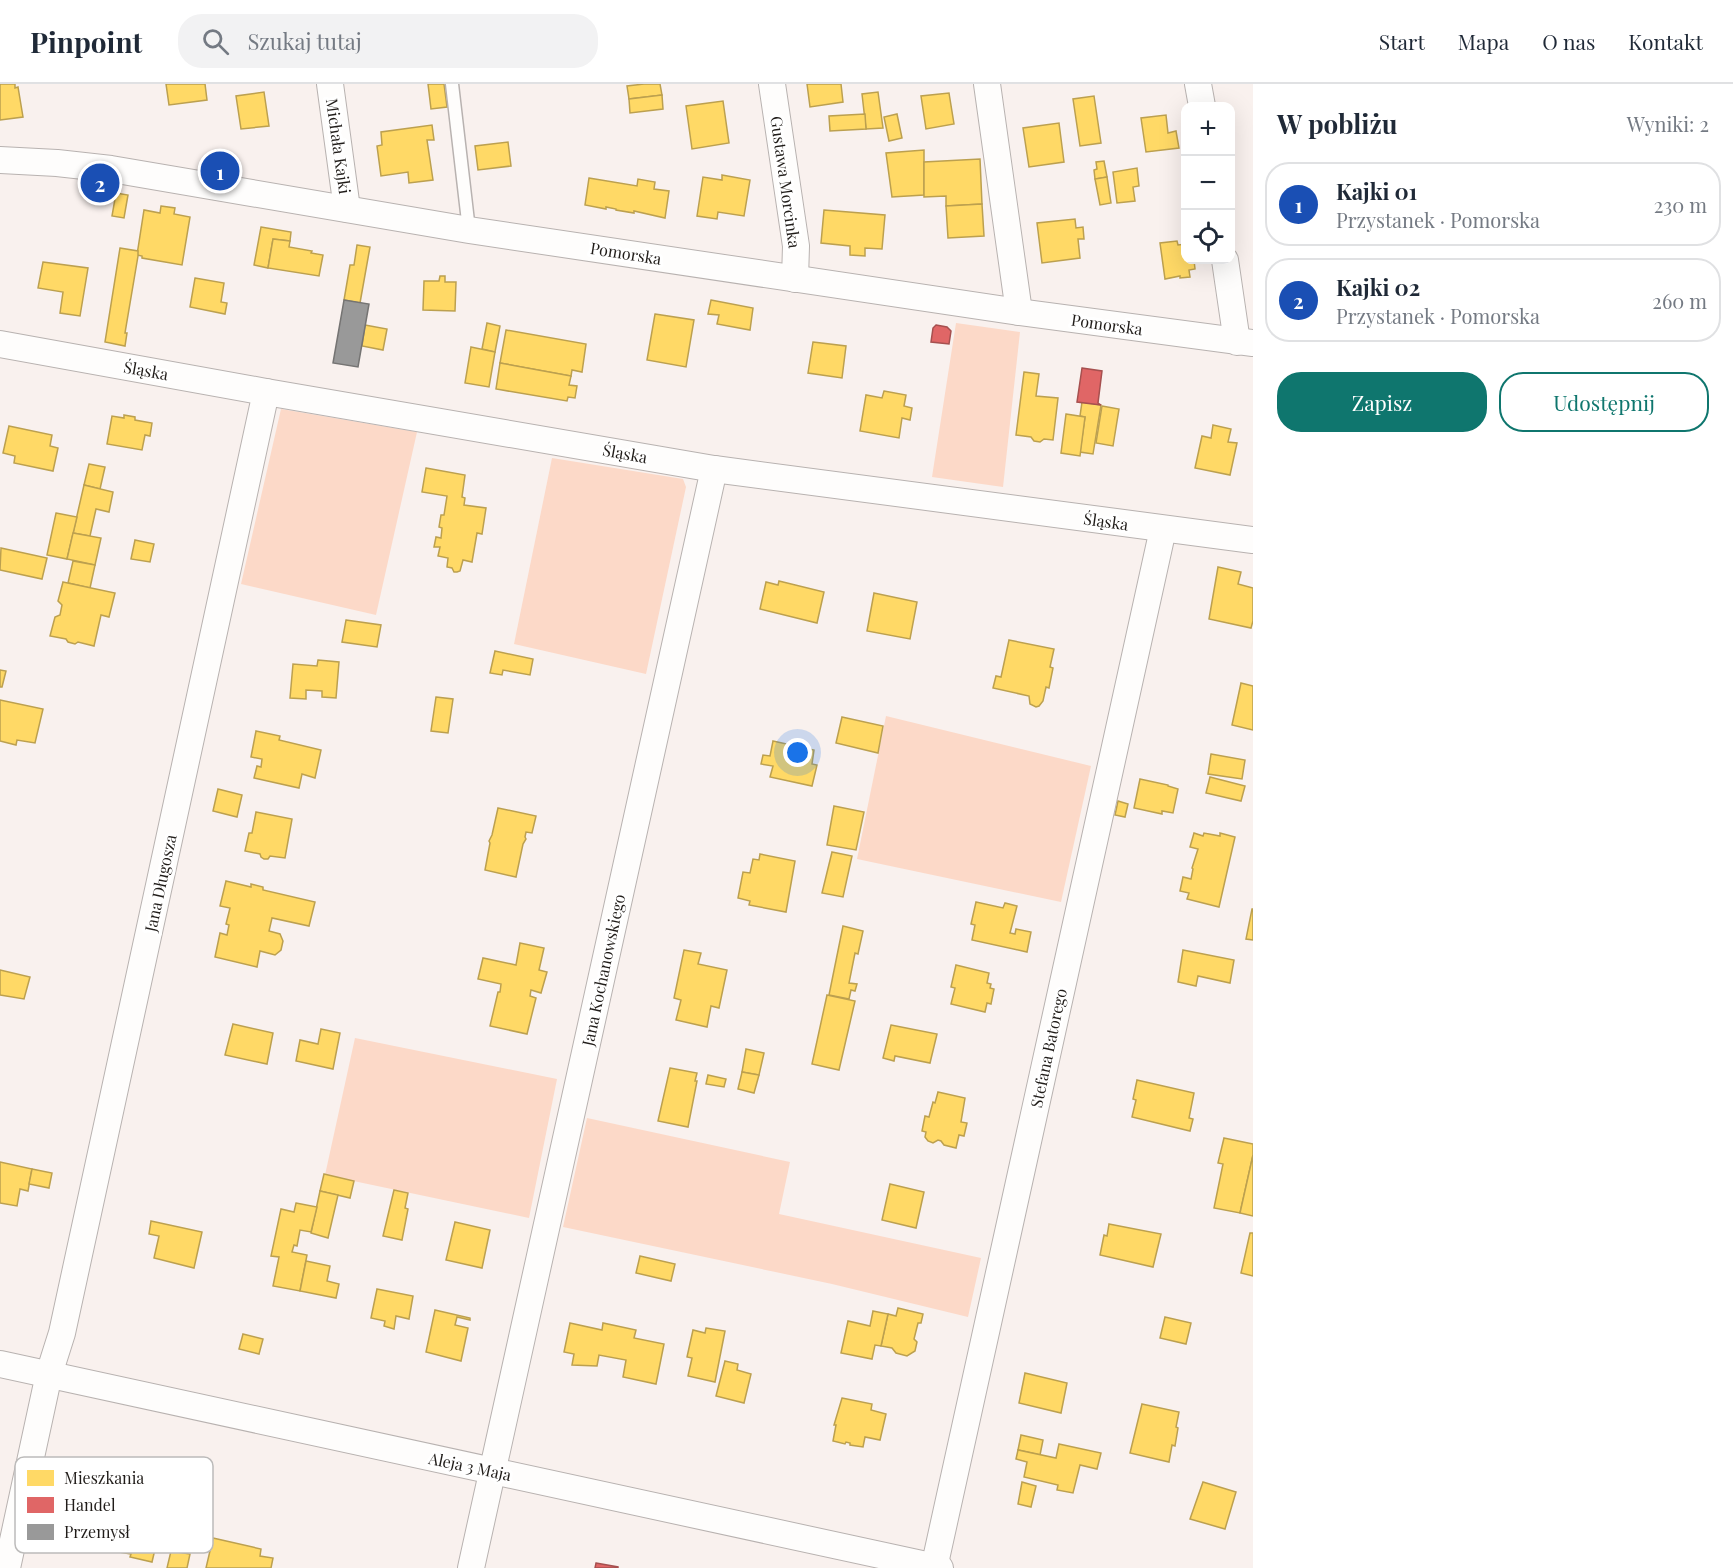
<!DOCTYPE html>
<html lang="pl">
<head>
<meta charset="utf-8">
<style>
  body { margin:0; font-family:"Playfair Display",serif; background:#f2f2f3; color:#1f2937 }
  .controls { position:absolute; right:18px; top:18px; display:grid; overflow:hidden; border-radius:12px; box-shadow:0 6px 24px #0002 }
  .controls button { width:54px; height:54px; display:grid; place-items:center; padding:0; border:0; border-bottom:2px solid #e0e1e3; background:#fff; color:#1f2937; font:30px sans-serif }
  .you { position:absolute; left:798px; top:669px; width:21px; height:21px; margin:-15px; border:4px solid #fff; border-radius:50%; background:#1a73e8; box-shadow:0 0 0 9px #1a73e833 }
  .badge { display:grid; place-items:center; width:39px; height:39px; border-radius:50%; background:#0f766e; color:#fff; font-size:20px; font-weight:700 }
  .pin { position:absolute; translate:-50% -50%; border:3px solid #fff; box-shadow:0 2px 6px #0006 }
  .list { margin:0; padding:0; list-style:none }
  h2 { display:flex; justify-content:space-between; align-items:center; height:78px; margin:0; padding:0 24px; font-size:26px }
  h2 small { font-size:20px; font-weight:400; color:#747a83 }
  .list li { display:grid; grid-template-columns:39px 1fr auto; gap:18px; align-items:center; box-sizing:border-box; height:84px; margin:0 12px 12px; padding:0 12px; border:2px solid #e0e1e3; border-radius:24px }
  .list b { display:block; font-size:22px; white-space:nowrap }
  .list p { margin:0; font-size:20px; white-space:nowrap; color:#747a83 }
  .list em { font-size:20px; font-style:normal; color:#747a83 }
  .actions { display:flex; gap:12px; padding:18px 24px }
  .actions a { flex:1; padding:14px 0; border:2px solid #0f766e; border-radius:24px; text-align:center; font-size:21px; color:#0f766e }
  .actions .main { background:#0f766e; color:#fff }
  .icon { flex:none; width:33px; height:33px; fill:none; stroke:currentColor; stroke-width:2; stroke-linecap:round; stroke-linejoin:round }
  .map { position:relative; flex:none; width:1253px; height:1484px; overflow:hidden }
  header { display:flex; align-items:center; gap:36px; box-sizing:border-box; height:84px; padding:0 30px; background:#fff; border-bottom:2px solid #e0e1e3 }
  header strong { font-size:28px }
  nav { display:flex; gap:33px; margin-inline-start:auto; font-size:21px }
  .search { width:420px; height:54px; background:#f2f2f3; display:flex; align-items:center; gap:15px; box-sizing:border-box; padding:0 21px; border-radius:24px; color:#747a83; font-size:22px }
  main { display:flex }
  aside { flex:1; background:#fff }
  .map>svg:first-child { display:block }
  .green { fill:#fcd9c8 }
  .homes { fill:#ffd966; stroke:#bca04f; stroke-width:1.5 }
  .shops { fill:#e06666; stroke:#a6504f; stroke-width:1.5 }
  .industry { fill:#999; stroke:#757473; stroke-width:1.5 }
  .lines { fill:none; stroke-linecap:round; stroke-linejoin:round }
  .lane-casing { stroke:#b8b2b0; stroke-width:15 }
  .street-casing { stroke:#b8b2b0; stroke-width:28 }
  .lane { stroke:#fefdfc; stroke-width:12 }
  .street { stroke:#fefdfc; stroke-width:26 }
  .labels { text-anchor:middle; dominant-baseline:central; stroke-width:6; stroke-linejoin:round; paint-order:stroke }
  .street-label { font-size:16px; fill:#201c19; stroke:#fff }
  .key { fill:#fff; stroke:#bcbbba; stroke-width:1.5 }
  .key-label { font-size:16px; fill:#201c19 }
</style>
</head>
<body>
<header>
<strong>Pinpoint</strong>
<div class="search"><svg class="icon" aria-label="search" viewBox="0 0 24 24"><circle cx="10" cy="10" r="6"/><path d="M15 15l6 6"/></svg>Szukaj tutaj</div>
<nav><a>Start</a><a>Mapa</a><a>O nas</a><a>Kontakt</a></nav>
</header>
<main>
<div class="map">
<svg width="1253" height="1484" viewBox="0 0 1253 1484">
  <rect width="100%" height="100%" fill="#f9f1ee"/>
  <g class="green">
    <polygon points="956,239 1020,248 1003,403 932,393"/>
    <polygon points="281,325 417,348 376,531 241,500"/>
    <polygon points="552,374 683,395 686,403 646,590 514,560"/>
    <polygon points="886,632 1091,682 1061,818 857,775"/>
    <polygon points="355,954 557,995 529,1134 325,1091"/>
    <polygon points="587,1034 790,1078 779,1130 981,1174 968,1233 832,1200 563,1143"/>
  </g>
  <g class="homes">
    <polygon points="0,0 15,0 15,4 18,3 23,33 0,36"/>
    <polygon points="166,0 205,0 207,16 169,21"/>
    <polygon points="428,0 444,0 447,23 431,25"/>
    <polygon points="644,0 660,0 662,11 629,15 627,2"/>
    <polygon points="807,0 841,0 843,18 810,23"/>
    <polygon points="264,8 269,42 241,45 236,12"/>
    <polygon points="878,8 883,44 866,45 862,10"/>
    <polygon points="949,9 954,40 926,45 921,12"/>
    <polygon points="662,11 663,25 630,29 629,15"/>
    <polygon points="1094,12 1101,59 1080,62 1073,15"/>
    <polygon points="723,17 729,59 692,65 686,22"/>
    <polygon points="865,30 866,45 830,47 829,32"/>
    <polygon points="897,30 902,54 889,57 884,33"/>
    <polygon points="1166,31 1168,49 1176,47 1179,64 1146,68 1141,34"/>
    <polygon points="1059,39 1064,78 1029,83 1023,44"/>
    <polygon points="432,41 434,56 427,56 433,96 409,99 408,88 381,92 377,62 382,61 381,48"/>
    <polygon points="508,58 511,82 478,86 475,62"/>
    <polygon points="924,66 924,111 892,113 886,69"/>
    <polygon points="980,75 982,120 946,122 946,112 924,113 924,78"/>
    <polygon points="1104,77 1107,93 1095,95 1094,86 1097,85 1096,78"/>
    <polygon points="1137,84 1139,102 1133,103 1135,117 1117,119 1113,88"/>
    <polygon points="722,91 750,96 744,132 718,128 717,135 697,132 703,93 722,96"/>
    <polygon points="1107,93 1111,119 1100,121 1095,95"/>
    <polygon points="589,94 637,102 638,95 655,98 654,105 669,107 665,134 634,127 634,129 616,126 616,125 606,123 606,125 585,121"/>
    <polygon points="116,109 128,111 124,134 112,132"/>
    <polygon points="982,120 984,152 948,154 946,122"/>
    <polygon points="161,122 175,124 174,130 190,133 182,181 142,174 142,172 137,171 144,126 160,129"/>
    <polygon points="824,126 885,131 882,165 865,164 865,172 850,171 850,162 821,159"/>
    <polygon points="1075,135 1076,144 1083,143 1084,155 1078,155 1080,174 1042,179 1037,139"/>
    <polygon points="261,143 291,148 290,157 273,155 268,184 254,181"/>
    <polygon points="273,155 290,157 289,163 312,167 311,169 323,171 319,192 268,184"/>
    <polygon points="1177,157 1178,161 1186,160 1186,176 1194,176 1195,185 1189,186 1190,193 1180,194 1180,192 1165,195 1160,159"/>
    <polygon points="357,161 370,163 360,219 344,216 350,181 354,181"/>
    <polygon points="120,164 138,167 138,172 125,249 127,249 125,262 105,258"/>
    <polygon points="43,178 88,184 80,232 60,229 63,208 38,204"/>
    <polygon points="440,192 445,192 445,198 456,198 455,227 423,226 424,197 439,197"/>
    <polygon points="195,194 224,199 221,218 227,219 225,230 190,223"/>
    <polygon points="711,216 753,224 750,246 717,240 719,231 708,230"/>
    <polygon points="655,230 694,236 686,283 647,276"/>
    <polygon points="487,239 500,242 495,268 482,265"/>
    <polygon points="365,241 387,245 383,266 362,262"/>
    <polygon points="506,246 586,260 582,288 572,286 571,292 500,279"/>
    <polygon points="813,258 846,262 842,294 808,289"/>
    <polygon points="471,263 495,268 489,303 465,299"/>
    <polygon points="500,279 571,292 569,301 577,302 575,314 568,313 567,317 496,305"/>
    <polygon points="1024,288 1039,290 1036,312 1058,314 1053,356 1044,355 1040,358 1034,357 1031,353 1016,351"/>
    <polygon points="884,307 906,311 904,322 912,324 910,336 902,334 899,354 860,347 866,311 882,314"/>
    <polygon points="1082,318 1101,321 1093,370 1080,368 1085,333 1080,332"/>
    <polygon points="1102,322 1119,325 1113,362 1096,359"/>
    <polygon points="1066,330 1085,333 1080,372 1061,369"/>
    <polygon points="124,331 135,333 135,336 152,339 150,352 145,351 142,366 107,360 112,332 124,334"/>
    <polygon points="1213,341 1231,345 1228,358 1237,359 1230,391 1195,384 1202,352 1211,354"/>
    <polygon points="9,342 52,351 50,362 58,364 53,387 14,379 15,372 3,369"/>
    <polygon points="89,380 105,383 100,405 84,401"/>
    <polygon points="426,384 465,391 462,413 465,414 464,421 486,424 482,450 477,449 472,478 463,476 460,487 457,488 454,488 452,484 447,483 448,474 438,472 440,463 434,463 436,453 441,454 442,444 439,443 441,431 444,431 447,412 422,408"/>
    <polygon points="84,401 113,408 109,428 96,425 90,452 73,449"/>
    <polygon points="56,429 77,433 67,475 47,471"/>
    <polygon points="73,449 101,454 95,481 67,475"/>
    <polygon points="135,456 154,460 150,478 131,475"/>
    <polygon points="1,464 47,474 42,495 0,486"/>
    <polygon points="73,477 95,481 90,504 68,499"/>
    <polygon points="1218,483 1241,488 1238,500 1253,504 1253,537 1251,544 1209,535"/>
    <polygon points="779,497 824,508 817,539 760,525 766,498 778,501"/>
    <polygon points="63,498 115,509 109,533 101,531 94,562 78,558 75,560 68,558 66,555 50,552 55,533 60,531 62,521 58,517"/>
    <polygon points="874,509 917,518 910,555 867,547"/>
    <polygon points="346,536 381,541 377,563 342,558"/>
    <polygon points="1009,556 1054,565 1050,583 1053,584 1049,604 1046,603 1043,617 1039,622 1036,623 1030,620 1029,612 993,604 996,592 1001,593"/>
    <polygon points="495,567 533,575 530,591 503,586 502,591 490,589"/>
    <polygon points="318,576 339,578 336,614 322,613 322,607 306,606 306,615 290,614 293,580 317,582"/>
    <polygon points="0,586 6,587 2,603 0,603"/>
    <polygon points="1241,599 1253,602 1253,646 1232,641"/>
    <polygon points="436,613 453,615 448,649 431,647"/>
    <polygon points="0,616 43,625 35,659 17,656 16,661 0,657"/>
    <polygon points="842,633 883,642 878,669 836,659"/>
    <polygon points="256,647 280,652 279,656 321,666 315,694 302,690 299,704 254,694 257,682 261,683 262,675 251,673"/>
    <polygon points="773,657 814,666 812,680 817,681 812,702 770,693 773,682 761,680 763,671 770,672"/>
    <polygon points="1211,670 1245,676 1242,695 1208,690"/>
    <polygon points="1210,693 1245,702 1241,717 1206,709"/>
    <polygon points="1140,695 1168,701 1168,702 1178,705 1173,729 1162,727 1162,730 1134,724"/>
    <polygon points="218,705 242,711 237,733 213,727"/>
    <polygon points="1118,717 1128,720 1125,733 1115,731"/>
    <polygon points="834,722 864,728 856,766 827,761"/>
    <polygon points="498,724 536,732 532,749 526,748 525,753 526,755 523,760 516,793 485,786 490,759 489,757 492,751"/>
    <polygon points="256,728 292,735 285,774 270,772 268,775 264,775 261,773 260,770 245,767 249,749 252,749"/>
    <polygon points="1194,749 1203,752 1204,749 1220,752 1220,749 1235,753 1219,823 1187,815 1189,809 1180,807 1183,793 1191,795 1193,785 1192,784 1198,765 1190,763"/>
    <polygon points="832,768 852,772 843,813 822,809"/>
    <polygon points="760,770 795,777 786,828 749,821 750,817 738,814 743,788 750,789 753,775 759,776"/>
    <polygon points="226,797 251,803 251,800 263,803 263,806 315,818 309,842 272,834 269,847 280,850 283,857 281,866 275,871 260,867 257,883 215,873 220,849 227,851 229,841 226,840 230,824 220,822"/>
    <polygon points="976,818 1003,824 1005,819 1017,822 1010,849 1015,850 1016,845 1031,848 1027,868 972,856 975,841 971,840"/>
    <polygon points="1252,825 1253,825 1253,856 1246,855"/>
    <polygon points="843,842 863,847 858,870 855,869 849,899 857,900 855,907 851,906 849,915 829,911"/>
    <polygon points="520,859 544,864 539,886 547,888 541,909 531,906 530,912 536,914 527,950 490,942 498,908 500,908 501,900 478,895 483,874 516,881"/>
    <polygon points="684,866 701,869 698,880 727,886 719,924 711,922 707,943 676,936 681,916 674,914"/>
    <polygon points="1183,866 1234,876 1230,899 1198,892 1196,902 1178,898"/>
    <polygon points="956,881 989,889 987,899 991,900 990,904 994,905 991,920 987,919 985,928 951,920 955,904 951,903"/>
    <polygon points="0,886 30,893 24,915 0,911"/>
    <polygon points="827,911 855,917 839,986 812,980"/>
    <polygon points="233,940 273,949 267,980 225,971"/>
    <polygon points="891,941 937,950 930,979 895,972 894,977 883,974"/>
    <polygon points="321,945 340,949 333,985 296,977 300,956 318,960"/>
    <polygon points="746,965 764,969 759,991 742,988"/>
    <polygon points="670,984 697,989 695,997 697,997 688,1043 658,1037"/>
    <polygon points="742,988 759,991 754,1009 738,1005"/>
    <polygon points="708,991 726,995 724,1003 706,1000"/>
    <polygon points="1137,996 1194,1009 1189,1034 1193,1035 1190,1047 1132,1033 1136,1016 1133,1015"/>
    <polygon points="938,1008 965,1014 961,1038 967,1039 964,1052 959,1051 956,1064 944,1061 941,1057 938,1056 933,1059 928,1057 925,1053 926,1048 922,1047 925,1032 929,1033 933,1018 935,1019"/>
    <polygon points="1224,1054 1253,1060 1253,1071 1240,1129 1214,1124 1223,1080 1218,1079"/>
    <polygon points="1253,1071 1253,1132 1240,1129"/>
    <polygon points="0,1078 32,1085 28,1107 20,1105 17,1122 0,1119"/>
    <polygon points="32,1085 52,1089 49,1104 29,1100"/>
    <polygon points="324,1090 354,1097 350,1114 320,1107"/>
    <polygon points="890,1100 924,1108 916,1144 882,1136"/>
    <polygon points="394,1106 408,1109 405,1124 408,1125 402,1156 383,1152"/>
    <polygon points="320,1107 338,1111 328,1154 311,1149"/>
    <polygon points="296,1119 317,1123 311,1148 300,1146 297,1162 294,1161 292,1168 307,1171 300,1207 273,1202 279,1173 271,1172 281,1125 294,1128"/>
    <polygon points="151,1137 202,1148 194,1184 154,1174 159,1152 149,1150"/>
    <polygon points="455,1138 490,1146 482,1184 446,1176"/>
    <polygon points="1109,1140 1161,1150 1153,1183 1100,1171 1104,1151 1107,1152"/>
    <polygon points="1250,1149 1253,1149 1253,1192 1241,1189"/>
    <polygon points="640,1172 675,1180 671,1197 636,1189"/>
    <polygon points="306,1177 330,1182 327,1197 339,1200 336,1214 300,1207"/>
    <polygon points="377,1205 413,1212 409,1235 396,1232 394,1245 384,1242 385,1237 371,1234"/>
    <polygon points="898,1224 923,1230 921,1239 918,1239 914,1255 917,1258 915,1267 907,1272 896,1269 892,1264 881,1262 888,1230 896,1232"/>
    <polygon points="435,1226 470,1234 470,1236 457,1233 455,1241 468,1244 461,1277 426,1268"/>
    <polygon points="873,1227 888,1230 881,1262 875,1261 872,1275 841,1269 848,1237 870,1242"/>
    <polygon points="1165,1233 1191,1239 1186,1260 1160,1254"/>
    <polygon points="570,1239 602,1246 603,1239 636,1246 634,1254 664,1260 656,1300 623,1293 626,1276 599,1271 597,1282 572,1281 574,1270 564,1268"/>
    <polygon points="706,1244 725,1247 715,1298 688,1292 692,1274 687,1273 693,1246 705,1249"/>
    <polygon points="243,1250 263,1255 259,1270 239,1265"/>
    <polygon points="725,1277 738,1280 737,1286 751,1290 744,1319 716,1312"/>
    <polygon points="1025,1289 1067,1299 1061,1329 1019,1319"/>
    <polygon points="842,1314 872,1320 871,1326 886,1330 880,1356 865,1353 863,1363 850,1361 850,1359 846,1358 845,1360 833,1357 836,1341 834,1341"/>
    <polygon points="1142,1320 1179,1328 1176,1343 1178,1344 1175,1362 1172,1361 1169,1378 1130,1369"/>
    <polygon points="1021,1351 1043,1356 1040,1371 1018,1366"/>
    <polygon points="1059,1360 1101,1369 1097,1385 1080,1381 1073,1409 1057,1406 1058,1401 1024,1393 1027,1378 1016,1375 1018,1366 1056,1374"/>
    <polygon points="1022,1398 1036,1402 1031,1423 1018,1420"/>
    <polygon points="1203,1398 1236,1408 1225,1445 1190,1435"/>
    <polygon points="127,1432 161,1440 152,1478 130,1473 131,1470 119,1468 115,1463 115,1458 122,1455"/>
    <polygon points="213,1454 261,1465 260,1472 273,1474 271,1484 206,1484"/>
    <polygon points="171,1467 190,1470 187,1484 167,1484"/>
  </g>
  <g class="shops">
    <polygon points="936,241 947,243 951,247 949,260 931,258 933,244"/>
    <polygon points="1082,284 1102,287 1098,319 1101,321 1077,318"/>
    <polygon points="596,1479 618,1483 618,1484 595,1484"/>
  </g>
  <polygon class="industry" points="344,216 369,220 358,283 333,279"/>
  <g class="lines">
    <defs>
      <polyline id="lane" points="452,0 469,146"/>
      <g id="street">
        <polyline points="330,0 347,125"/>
        <polyline points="772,0 796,162 795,195"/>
        <polyline points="987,0 1019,228"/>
        <polyline points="1198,0 1202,22"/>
        <polyline points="0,76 57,79 111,85 469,146 1019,228 1253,259"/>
        <polyline points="1225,176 1237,258"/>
        <polyline points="0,260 266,308 714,385 1253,456"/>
        <polyline points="0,1280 940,1484"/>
        <polyline points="7,1484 49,1290 62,1249 266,308"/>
        <polyline points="471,1484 714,385"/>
        <polyline points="934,1484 1163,445"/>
      </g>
    </defs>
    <use href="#lane" class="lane-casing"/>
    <use href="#street" class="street-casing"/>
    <use href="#lane" class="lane"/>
    <use href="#street" class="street"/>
  </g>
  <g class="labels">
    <g class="street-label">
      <text transform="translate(339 62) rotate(82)">Michała Kajki</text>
      <text transform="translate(786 98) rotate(82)">Gustawa Morcinka</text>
      <text transform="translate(626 169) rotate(9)">Pomorska</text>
      <text transform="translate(1107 240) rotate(8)">Pomorska</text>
      <text transform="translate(146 286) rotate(10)">Śląska</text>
      <text transform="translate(625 369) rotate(10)">Śląska</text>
      <text transform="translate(1106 437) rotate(8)">Śląska</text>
      <text transform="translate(160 799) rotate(-78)">Jana Długosza</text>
      <text transform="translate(603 886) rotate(-78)">Jana Kochanowskiego</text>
      <text transform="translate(1048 964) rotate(-78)">Stefana Batorego</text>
      <text transform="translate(470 1382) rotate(12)">Aleja 3 Maja</text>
    </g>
  </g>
  <rect x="15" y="1373" width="198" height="96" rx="9" class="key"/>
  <rect x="27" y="1386" width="27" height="16" fill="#ffd966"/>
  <rect x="27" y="1413" width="27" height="16" fill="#e06666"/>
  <rect x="27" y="1440" width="27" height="16" fill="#999"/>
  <g class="key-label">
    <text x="64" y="1400">Mieszkania</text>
    <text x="64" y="1427">Handel</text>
    <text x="64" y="1454">Przemysł</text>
  </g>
</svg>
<div class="controls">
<button>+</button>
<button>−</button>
<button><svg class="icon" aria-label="locate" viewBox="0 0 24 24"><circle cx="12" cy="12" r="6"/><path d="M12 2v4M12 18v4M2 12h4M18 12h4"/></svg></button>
</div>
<div class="you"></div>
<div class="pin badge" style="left:220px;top:87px;background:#1a4fb4">1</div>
<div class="pin badge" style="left:100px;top:99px;background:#1a4fb4">2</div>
</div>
<aside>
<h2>W pobliżu<small>Wyniki: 2</small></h2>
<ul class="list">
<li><span class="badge" style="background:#1a4fb4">1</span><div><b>Kajki 01</b><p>Przystanek · Pomorska</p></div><em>230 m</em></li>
<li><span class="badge" style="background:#1a4fb4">2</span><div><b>Kajki 02</b><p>Przystanek · Pomorska</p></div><em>260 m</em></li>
</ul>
<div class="actions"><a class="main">Zapisz</a><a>Udostępnij</a></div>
</aside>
</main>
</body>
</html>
